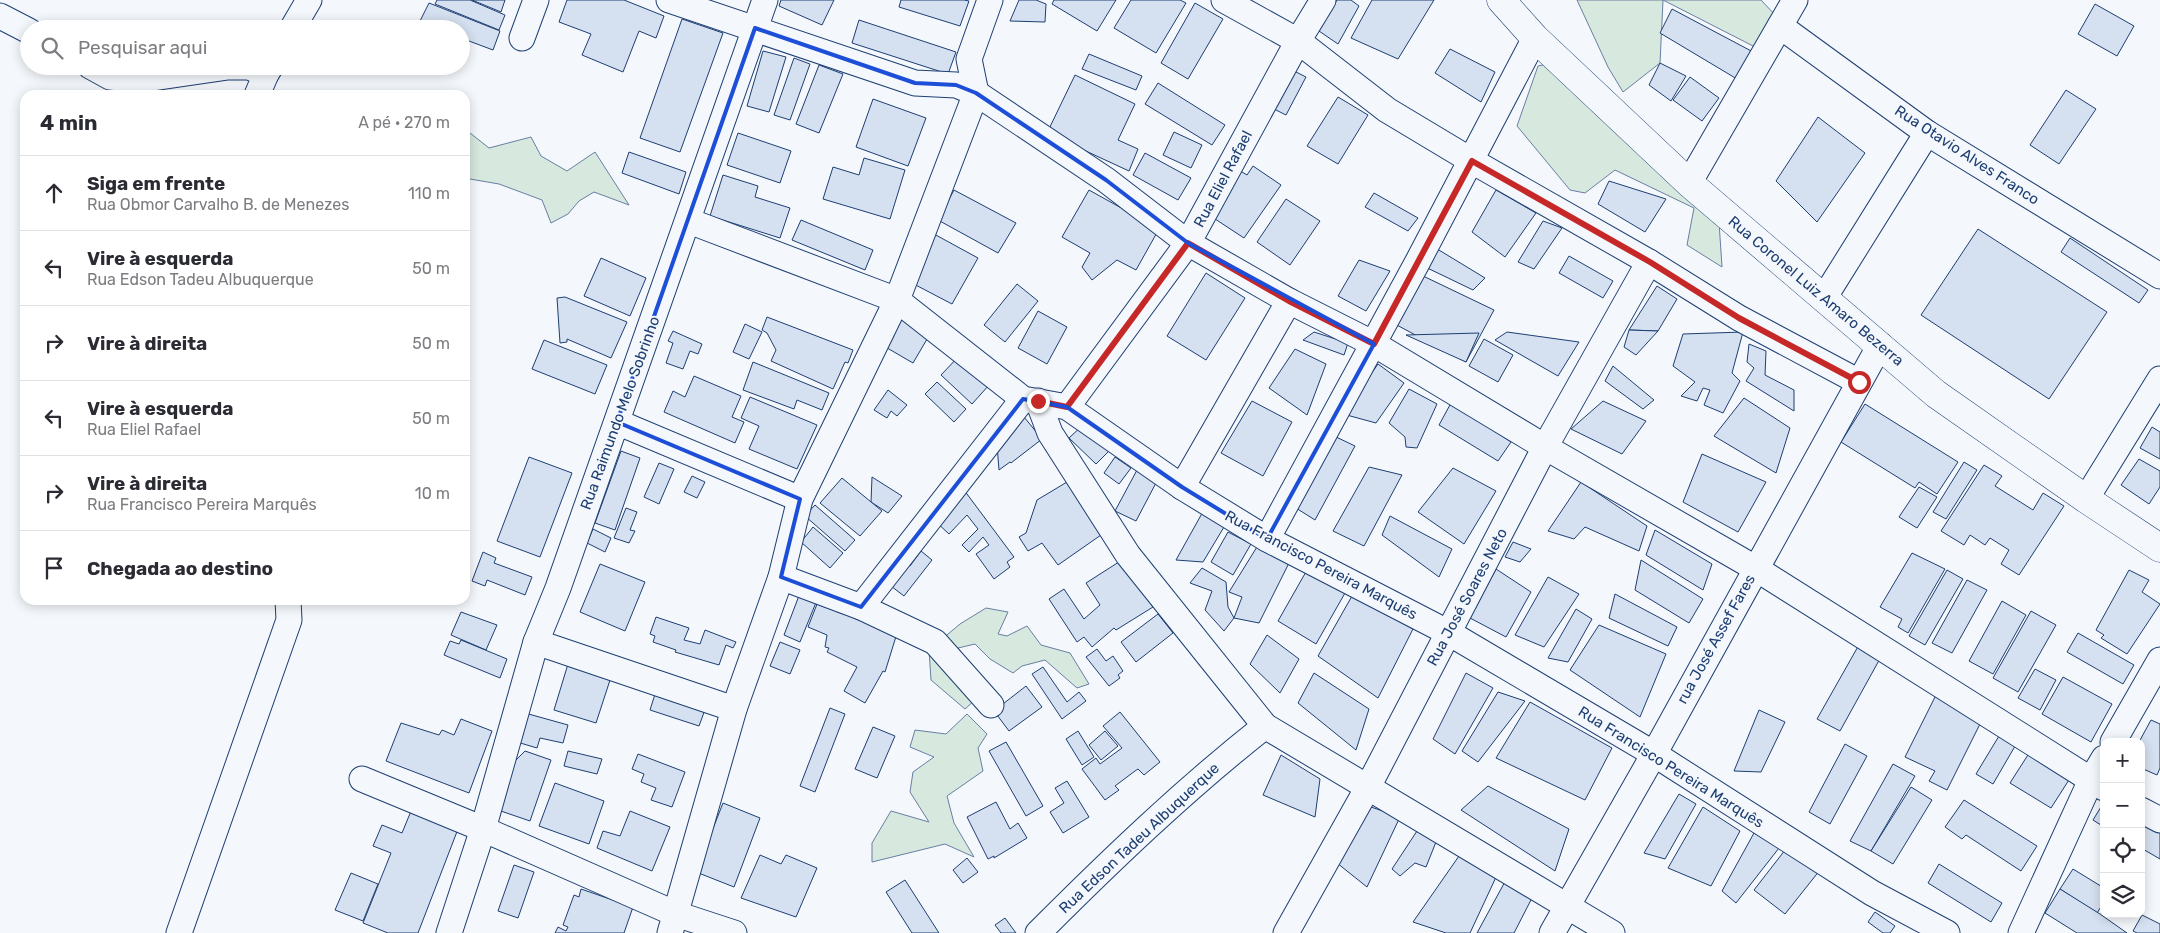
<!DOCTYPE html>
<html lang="pt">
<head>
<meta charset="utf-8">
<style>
  body { margin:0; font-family:Rubik,sans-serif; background:#f7f7f7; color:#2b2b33 }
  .controls { position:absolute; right:15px; bottom:15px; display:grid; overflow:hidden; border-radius:10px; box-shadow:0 2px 12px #0003 }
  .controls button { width:45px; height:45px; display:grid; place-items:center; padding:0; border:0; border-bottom:1px solid #e1e1e2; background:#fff; color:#2b2b33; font:25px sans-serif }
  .stop { position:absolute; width:15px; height:15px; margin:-11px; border:4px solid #c62828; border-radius:50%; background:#fff }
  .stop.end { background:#c62828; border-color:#fff; box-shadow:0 1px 5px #0008 }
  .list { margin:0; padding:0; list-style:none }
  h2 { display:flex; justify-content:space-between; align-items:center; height:65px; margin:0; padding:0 20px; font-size:21px }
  h2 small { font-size:16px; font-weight:400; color:#7c7c81 }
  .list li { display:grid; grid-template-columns:32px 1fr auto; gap:15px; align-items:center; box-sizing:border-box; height:75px; padding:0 20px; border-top:1px solid #e1e1e2 }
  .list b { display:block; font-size:19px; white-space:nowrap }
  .list p { margin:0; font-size:16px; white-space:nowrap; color:#7c7c81 }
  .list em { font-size:16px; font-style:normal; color:#7c7c81 }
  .icon { flex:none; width:28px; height:28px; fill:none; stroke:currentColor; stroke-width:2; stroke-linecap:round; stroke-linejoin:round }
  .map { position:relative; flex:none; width:2160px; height:933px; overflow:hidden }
  .search { position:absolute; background:#fff; box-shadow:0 2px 12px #0003; left:20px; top:20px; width:450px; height:55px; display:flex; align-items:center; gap:12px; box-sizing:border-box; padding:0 18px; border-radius:28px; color:#7c7c81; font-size:19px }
  .panel { position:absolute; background:#fff; box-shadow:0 2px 12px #0003; left:20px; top:90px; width:450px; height:515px; border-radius:15px }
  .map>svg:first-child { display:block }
  .green { fill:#d7e8df; stroke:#687fa3 }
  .building { fill:#d5e0f0; stroke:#1d3f73 }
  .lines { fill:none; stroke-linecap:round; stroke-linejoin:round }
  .minor-casing { stroke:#1d3f73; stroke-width:27 }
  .tertiary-casing { stroke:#1d3f73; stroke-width:29 }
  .minor { stroke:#f4f7fb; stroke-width:25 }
  .tertiary { stroke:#f4f7fb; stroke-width:28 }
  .route { stroke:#c62828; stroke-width:6 }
  .marked { fill:none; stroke:#1d4ed8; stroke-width:4; stroke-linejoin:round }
  .labels { text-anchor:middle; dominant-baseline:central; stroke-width:4; stroke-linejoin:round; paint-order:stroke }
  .street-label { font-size:15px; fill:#1d3f73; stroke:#f4f7fb }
</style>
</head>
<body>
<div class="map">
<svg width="2160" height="933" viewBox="0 0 2160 933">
  <rect width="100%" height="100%" fill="#f4f7fb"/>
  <g class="green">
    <polygon points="1577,0 1761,0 1776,16 1755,47 1663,0 1660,63 1623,92 1608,67"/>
    <polygon points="1547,64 1719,222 1722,267 1687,245 1694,208 1615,170 1585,193 1570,190 1517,126 1538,66"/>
    <polygon points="465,129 489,148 531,137 541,156 567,171 595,152 629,205 594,192 579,201 568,214 551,223 542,200 499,184 470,179 465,180"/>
    <polygon points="986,608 1008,612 998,634 1007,636 1027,626 1041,645 1070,653 1089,684 1077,688 1045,660 1022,666 1013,673 990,659 975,644 958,648 986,690 965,709 931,680 929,650 960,624"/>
    <polygon points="967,714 987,734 978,748 983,771 947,796 954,823 974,857 945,844 872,862 872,843 891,811 929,822 910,792 913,772 934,757 910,747 915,730 946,734"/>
  </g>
  <g class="building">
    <polygon points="437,0 470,0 505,15 499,30 435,4"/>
    <polygon points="472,0 505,0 501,12"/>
    <polygon points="567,0 624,0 664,16 656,38 639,31 623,72 582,55 591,34 559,22"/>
    <polygon points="781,0 834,0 822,25 779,6"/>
    <polygon points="901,0 964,0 969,1 960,26 899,7"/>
    <polygon points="1019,0 1036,0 1046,4 1045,22 1010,21"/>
    <polygon points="1054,0 1116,0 1097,31 1052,4"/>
    <polygon points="1131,0 1180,0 1186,3 1156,53 1114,28"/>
    <polygon points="1337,0 1351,0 1359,6 1338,44 1319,31"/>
    <polygon points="1372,0 1434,0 1398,59 1351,38"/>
    <polygon points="429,3 500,31 493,50 461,38 461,29 439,29 420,21"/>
    <polygon points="1195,3 1223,19 1188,79 1161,63"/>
    <polygon points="2095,4 2134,26 2117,56 2078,34"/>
    <polygon points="1672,9 1755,53 1737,79 1660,33"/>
    <polygon points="682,19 723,33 680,152 640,138"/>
    <polygon points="859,20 956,52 948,74 852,43"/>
    <polygon points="1450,49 1495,72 1481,102 1435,73"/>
    <polygon points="763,51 786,57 769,112 747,106"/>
    <polygon points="1089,54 1142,76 1136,90 1082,69"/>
    <polygon points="794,58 810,64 790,120 774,115"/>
    <polygon points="1660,63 1686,76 1671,101 1649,85"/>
    <polygon points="819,65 843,74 819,133 796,124"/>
    <polygon points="1290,69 1306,77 1286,115 1270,107"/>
    <polygon points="1075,75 1135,104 1118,140 1138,149 1129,171 1047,133"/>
    <polygon points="1690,77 1719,98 1702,121 1673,100"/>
    <polygon points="1158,83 1225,125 1212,145 1145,104"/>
    <polygon points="2066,90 2096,109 2059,164 2030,145"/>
    <polygon points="1338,97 1368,115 1338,164 1307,146"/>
    <polygon points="873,99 926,118 908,166 856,147"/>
    <polygon points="1818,117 1865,153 1817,222 1776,181"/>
    <polygon points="1174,132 1202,145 1191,168 1163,155"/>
    <polygon points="738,133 791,151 780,183 727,165"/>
    <polygon points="629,152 686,172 679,194 622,173"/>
    <polygon points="1145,153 1191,178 1178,200 1133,175"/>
    <polygon points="864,158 905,170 890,219 823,199 833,167 859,175"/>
    <polygon points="1253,166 1281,185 1244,238 1206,213 1237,169 1247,175"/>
    <polygon points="723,175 758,186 755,197 790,208 780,238 710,216"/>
    <polygon points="1609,181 1666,199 1645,232 1598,204"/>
    <polygon points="954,190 1016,223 998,253 938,220"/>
    <polygon points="1089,190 1159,229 1136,270 1117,260 1092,280 1082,267 1090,253 1062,237"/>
    <polygon points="1496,190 1536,213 1505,257 1472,232"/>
    <polygon points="1374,193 1418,218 1408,231 1365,207"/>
    <polygon points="1286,199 1320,221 1290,265 1257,242"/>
    <polygon points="801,220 873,250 865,270 792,240"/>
    <polygon points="1543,221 1562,228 1534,269 1518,262"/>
    <polygon points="1978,229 2107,312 2049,399 1921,315"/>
    <polygon points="934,234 978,258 952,304 908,281"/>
    <polygon points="2070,238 2148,290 2139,303 2061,252"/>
    <polygon points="1434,247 1485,278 1473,290 1417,263"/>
    <polygon points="1569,256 1613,281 1603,298 1559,273"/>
    <polygon points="601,258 646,278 630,316 584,296"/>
    <polygon points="1359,260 1390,271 1366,311 1338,296"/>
    <polygon points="1206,273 1245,298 1206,360 1167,336"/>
    <polygon points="1421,275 1494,310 1466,362 1393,323"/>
    <polygon points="1017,284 1038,301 1005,342 984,325"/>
    <polygon points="1657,286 1677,299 1658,331 1629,330"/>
    <polygon points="565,297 627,322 611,358 567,339 567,342 560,343 557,298"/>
    <polygon points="1038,311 1067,327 1047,364 1018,348"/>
    <polygon points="899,316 930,334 913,363 882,345"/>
    <polygon points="767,317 853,350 848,363 845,362 833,389 771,361 776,350 767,333 762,330"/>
    <polygon points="745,324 762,332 749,359 733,352"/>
    <polygon points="1629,330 1658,331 1636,355 1624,347"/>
    <polygon points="673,331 702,344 698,354 690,351 683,369 666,363 673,343 668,341"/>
    <polygon points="1314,332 1348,343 1344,355 1303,340"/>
    <polygon points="1507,332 1579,342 1558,376 1495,340"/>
    <polygon points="1743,332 1732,373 1740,381 1723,413 1704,405 1710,390 1703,388 1697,401 1681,396 1695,382 1673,366 1683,334"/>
    <polygon points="1479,333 1466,362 1406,335"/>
    <polygon points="1484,339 1513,355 1498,382 1469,366"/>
    <polygon points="544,340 607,365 595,394 532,369"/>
    <polygon points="1749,344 1766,351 1765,375 1794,390 1794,411 1746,381 1754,368 1747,362"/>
    <polygon points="1295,349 1326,364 1307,415 1269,388"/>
    <polygon points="959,356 990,384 972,404 941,375"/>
    <polygon points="753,362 829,393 822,410 797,400 794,409 743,390"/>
    <polygon points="1378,364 1404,383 1376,423 1343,414"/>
    <polygon points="1613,366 1654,400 1643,409 1605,381"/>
    <polygon points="694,376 741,396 732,417 744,422 735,443 664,412 673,391 685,397"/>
    <polygon points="937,382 966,409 954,422 925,394"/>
    <polygon points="1409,389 1437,404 1417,448 1406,447 1405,437 1389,423"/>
    <polygon points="888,390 907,405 897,416 891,411 887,418 874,410"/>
    <polygon points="750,397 817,425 797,469 749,449 759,426 741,418"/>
    <polygon points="1744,398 1790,428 1776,473 1714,436"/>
    <polygon points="1252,401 1292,422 1263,476 1221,453"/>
    <polygon points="1603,401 1646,421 1622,454 1571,429"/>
    <polygon points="1451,403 1511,442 1498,461 1439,425"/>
    <polygon points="1865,404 1958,462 1937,494 1919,482 1915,488 1841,442"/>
    <polygon points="1024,417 1042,439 1011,463 1010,462 999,470 997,445"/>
    <polygon points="1084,424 1110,450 1096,464 1069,438"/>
    <polygon points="2152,427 2160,432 2160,459 2140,448"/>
    <polygon points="1332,435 1355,446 1315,520 1296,508"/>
    <polygon points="621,451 640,458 615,530 595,523"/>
    <polygon points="1702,454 1766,482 1738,532 1683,502"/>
    <polygon points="529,457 572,473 540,557 497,541"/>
    <polygon points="1115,457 1131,468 1119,484 1104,473"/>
    <polygon points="2139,459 2160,471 2160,487 2149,504 2121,485"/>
    <polygon points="1964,462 1977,470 1946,519 1933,512"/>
    <polygon points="659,463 674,469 659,504 644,497"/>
    <polygon points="1984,465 2002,476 1995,486 2033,510 2043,493 2064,506 2019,575 2001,564 2009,550 1990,538 1985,545 1970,535 1964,545 1941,531"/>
    <polygon points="1369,467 1402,475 1364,546 1333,531"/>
    <polygon points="1453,468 1496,491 1464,544 1418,512"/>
    <polygon points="1137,470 1157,481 1136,521 1115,511"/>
    <polygon points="692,476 705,482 697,498 684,492"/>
    <polygon points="872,477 902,496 888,513 871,502"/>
    <polygon points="842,478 882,511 860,536 820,503"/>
    <polygon points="1067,482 1101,535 1058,565 1042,543 1028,551 1019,537 1026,533 1037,500"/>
    <polygon points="1581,482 1647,526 1639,551 1585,527 1574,539 1548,531"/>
    <polygon points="1919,487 1937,497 1917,528 1899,517"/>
    <polygon points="964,490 1014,557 1007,562 1010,567 994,579 976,554 989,545 983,537 969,552 962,545 978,529 967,515 949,534 934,520"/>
    <polygon points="815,505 855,540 845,551 805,516"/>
    <polygon points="626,508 637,512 630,530 635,531 629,543 614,538"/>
    <polygon points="1205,508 1224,527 1203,562 1176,560"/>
    <polygon points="1390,516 1452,549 1439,577 1382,535"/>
    <polygon points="813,527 843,553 830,568 801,542"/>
    <polygon points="593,529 611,538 605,552 587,543"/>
    <polygon points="1655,530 1712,564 1703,590 1646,555"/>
    <polygon points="1228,532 1251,544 1233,575 1211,562"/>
    <polygon points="1260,542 1290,561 1259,623 1234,618 1242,597 1229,592"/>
    <polygon points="1513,542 1531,549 1520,562 1505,557"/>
    <polygon points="921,551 932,560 904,596 887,583 906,562 910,566"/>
    <polygon points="483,552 496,558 494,563 532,577 525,595 487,580 485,586 472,581"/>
    <polygon points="1912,553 1945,569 1908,633 1898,627 1902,619 1880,607"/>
    <polygon points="1122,560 1153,607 1116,630 1114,628 1092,647 1084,637 1077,642 1049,599 1064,589 1084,619 1100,605 1086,583"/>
    <polygon points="1641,560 1703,599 1689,623 1635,590"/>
    <polygon points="600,564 645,582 625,631 580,612"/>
    <polygon points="1202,568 1226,582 1228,607 1234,618 1224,631 1205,610 1212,591 1190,583"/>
    <polygon points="1496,569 1531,592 1506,637 1470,618"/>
    <polygon points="1307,570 1345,593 1316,644 1278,621"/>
    <polygon points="1947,570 1963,579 1925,645 1909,636"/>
    <polygon points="2129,570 2149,580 2142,592 2160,604 2127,654 2101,638 2104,635 2096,630"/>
    <polygon points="1548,577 1579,594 1544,647 1515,635"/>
    <polygon points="1967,580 1987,590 1952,653 1932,643"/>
    <polygon points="800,593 817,600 800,642 784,635"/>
    <polygon points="1615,594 1677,627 1668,646 1609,618"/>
    <polygon points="1352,596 1413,629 1378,698 1318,656"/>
    <polygon points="819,599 839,607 837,612 898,630 885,672 883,671 865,703 844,691 857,667 827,652 829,648 825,647 827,635 808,627"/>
    <polygon points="2002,601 2026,615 1993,674 1969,661"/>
    <polygon points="1576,609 1592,619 1568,662 1548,658"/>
    <polygon points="2031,611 2056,625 2018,692 1993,678"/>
    <polygon points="461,612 497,625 486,650 451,635"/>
    <polygon points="1158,614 1173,633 1136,662 1121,642"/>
    <polygon points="656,617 689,628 684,640 700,644 705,630 736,642 733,648 726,645 719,665 675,652 676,650 653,642 655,636 650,634"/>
    <polygon points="1599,625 1666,654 1640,717 1570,670"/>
    <polygon points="2078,633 2134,665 2123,684 2067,652"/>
    <polygon points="1267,635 1299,659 1280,693 1250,664"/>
    <polygon points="461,640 507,659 500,678 444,655 450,641 459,644"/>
    <polygon points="780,642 800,650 790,674 770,666"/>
    <polygon points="1860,643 1882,655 1840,731 1817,719"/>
    <polygon points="1097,649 1106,661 1113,656 1123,671 1118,675 1120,678 1109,686 1086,657"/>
    <polygon points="568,664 611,677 596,723 554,710"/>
    <polygon points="1043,667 1067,702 1079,692 1086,701 1062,719 1032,674"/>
    <polygon points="2035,669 2056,680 2040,710 2018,698"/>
    <polygon points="1314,673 1369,709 1356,750 1298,703"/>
    <polygon points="1466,673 1493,688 1455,754 1433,739"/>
    <polygon points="2063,677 2112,704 2091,742 2042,714"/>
    <polygon points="1026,686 1042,707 1009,731 994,711"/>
    <polygon points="656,691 706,707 699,726 650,710"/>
    <polygon points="1498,692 1525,701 1478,762 1462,751"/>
    <polygon points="1937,693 1984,716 1947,790 1929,781 1935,771 1905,757"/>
    <polygon points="1530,702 1612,748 1585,800 1496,758"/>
    <polygon points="830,708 845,714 815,792 800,786"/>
    <polygon points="1759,710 1785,722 1761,772 1734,771"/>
    <polygon points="1120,712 1160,762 1144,775 1138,769 1135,771 1115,786 1119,790 1105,800 1082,769 1096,758 1100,764 1122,748 1103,726"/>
    <polygon points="525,713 568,725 563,743 540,738 537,748 517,742"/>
    <polygon points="461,719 492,731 469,793 386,761 401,723 439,735 442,730 454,735"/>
    <polygon points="2151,720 2160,724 2160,768 2157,775 2141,768 2141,742 2139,742"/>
    <polygon points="873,727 895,736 877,778 855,769"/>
    <polygon points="1078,731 1094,757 1082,765 1066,739"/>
    <polygon points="1105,731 1118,746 1101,760 1089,745"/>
    <polygon points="2002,731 2018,741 1993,784 1976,774"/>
    <polygon points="1006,742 1043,806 1026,816 989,751"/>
    <polygon points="1845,744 1867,756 1830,824 1809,812"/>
    <polygon points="2033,747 2074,772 2051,808 2010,783"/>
    <polygon points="525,751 551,760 530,821 495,809 510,766"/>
    <polygon points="568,751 602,759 597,774 564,766"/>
    <polygon points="638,754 685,772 672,807 651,800 656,788 641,782 644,774 632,769"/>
    <polygon points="1281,755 1320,779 1315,817 1263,795"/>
    <polygon points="1893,764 1915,776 1871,851 1850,841"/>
    <polygon points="1067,781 1089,817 1063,833 1050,812 1064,803 1055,788"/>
    <polygon points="555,783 604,801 589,844 539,826"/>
    <polygon points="1488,786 1569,829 1555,871 1461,810"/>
    <polygon points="1911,787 1932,800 1893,864 1871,851"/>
    <polygon points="1679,794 1696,804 1665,859 1644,853"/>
    <polygon points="1964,800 2037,846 2021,871 1966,835 1962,839 1945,827"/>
    <polygon points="996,802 1010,829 1018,823 1027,838 994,858 994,856 988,859 967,817"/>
    <polygon points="2104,802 2104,827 2093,820"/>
    <polygon points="723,803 760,818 734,887 696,872"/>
    <polygon points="1371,807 1400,817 1367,887 1337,863"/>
    <polygon points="1703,807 1740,831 1711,886 1668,868"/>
    <polygon points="2141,810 2160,820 2160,859 2141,848"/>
    <polygon points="411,811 458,829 418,933 388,933 363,923 391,853 373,846 382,825 402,833"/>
    <polygon points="630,811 670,827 652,871 597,848 603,831 620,836"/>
    <polygon points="1417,831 1436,842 1426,867 1415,863 1400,876 1392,869"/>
    <polygon points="1754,833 1779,848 1736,903 1722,891"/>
    <polygon points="1789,845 1820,870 1785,914 1754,890"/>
    <polygon points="760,855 781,864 786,855 817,868 796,917 741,898"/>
    <polygon points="1459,856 1497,875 1470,933 1446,933 1413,922"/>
    <polygon points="967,858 978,872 963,883 953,870"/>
    <polygon points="1939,864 2002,903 1991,922 1928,883"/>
    <polygon points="514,865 534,872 518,918 498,911"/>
    <polygon points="2073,869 2104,888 2104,902 2097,913 2060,889"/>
    <polygon points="351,873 378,884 363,921 335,910"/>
    <polygon points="1507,878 1532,898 1514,933 1477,933"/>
    <polygon points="905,880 939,933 912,933 886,892"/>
    <polygon points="581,889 633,907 624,933 555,933 558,927 566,931 568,927 563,925 574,895 579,897"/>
    <polygon points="2060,889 2100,914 2127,933 2077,933 2045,913"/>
    <polygon points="1875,912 1895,926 1890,933 1883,933 1868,922"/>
    <polygon points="2142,915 2160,924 2160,933 2137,933 2133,931"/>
    <polygon points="1005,918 1016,933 1001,933 995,925"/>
  </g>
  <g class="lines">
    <defs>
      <g id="minor">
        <polyline points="669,0 915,83 956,85 976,93 1106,180 1188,243 1289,301 1374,344 1545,447 1755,568 2104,788"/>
        <polyline points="1224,0 1298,41 1387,110 1472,161 1649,262 1739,318 1859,382"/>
        <polyline points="0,16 29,31"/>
        <polyline points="1780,26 1927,133 2160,276"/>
        <polyline points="292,29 309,0"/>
        <polyline points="522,38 536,0"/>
        <polyline points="90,66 110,77 139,80 228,67 249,67 266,74 271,66"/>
        <polyline points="257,95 266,74"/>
        <polyline points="1689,183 1795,0"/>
        <polyline points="689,221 897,300 1023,399 1067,407 1182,487 1267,539 1449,633 1654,754 1872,893 1947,933"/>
        <polyline points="1824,298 1927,133"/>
        <polyline points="1038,401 1050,433 1128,555 1265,726 1612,933"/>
        <polyline points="1067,407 1188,243 1298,41 1323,0"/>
        <polyline points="617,422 800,499"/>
        <polyline points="1182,487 1289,301"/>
        <polyline points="2086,499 2160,379"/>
        <polyline points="1267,539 1417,263 1535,38"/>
        <polyline points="781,577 861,607 935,642 991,705"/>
        <polyline points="861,607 1023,399"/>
        <polyline points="536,642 734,709"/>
        <polyline points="2113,742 2160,660"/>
        <polyline points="362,779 483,829 676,914 734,933"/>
        <polyline points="2141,810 2160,820"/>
        <polyline points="179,933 289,620 288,600"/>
        <polyline points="449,933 483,829 536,642 558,588 765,0"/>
        <polyline points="670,933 734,709 781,577 800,499 897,300 976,93 969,59 990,0"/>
        <path d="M 1038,933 C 1111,860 1184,790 1265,726"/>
        <polyline points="1286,933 1368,787 1545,447 1649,262"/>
        <polyline points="1552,933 1654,754 1880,345"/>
        <polyline points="2021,933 2091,780 2104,758"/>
      </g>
      <polyline id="tertiary" points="1501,0 1535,38 1689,183 1936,394 2086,499 2160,548"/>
    </defs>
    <use href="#minor" class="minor-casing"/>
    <use href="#tertiary" class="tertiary-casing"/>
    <use href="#minor" class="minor"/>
    <use href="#tertiary" class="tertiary"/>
  </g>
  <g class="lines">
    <polyline class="route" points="1038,401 1067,407 1188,243 1289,301 1374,344 1472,161 1650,262 1739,318 1859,382"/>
  </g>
  <path class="marked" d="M 755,28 L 915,83 L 956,85 L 976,93 L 1106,180 L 1188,243 L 1374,344 L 1267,539 L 1182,487 L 1067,407 L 1023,399 L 861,607 L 781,577 L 800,499 L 617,422 Z"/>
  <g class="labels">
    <g class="street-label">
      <text transform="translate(1967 155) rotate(33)">Rua Otavio Alves Franco</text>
      <text transform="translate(1223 179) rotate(-62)">Rua Eliel Rafael</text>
      <text transform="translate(1816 291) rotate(40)">Rua Coronel Luiz Amaro Bezerra</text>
      <text transform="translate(620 413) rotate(-70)">Rua Raimundo Melo Sobrinho</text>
      <text transform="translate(1321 565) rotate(28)">Rua Francisco Pereira Marquês</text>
      <text transform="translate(1467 597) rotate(-62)">Rua José Soares Neto</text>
      <text transform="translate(1716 639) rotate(-61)">rua José Assef Fares</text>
      <text transform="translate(1671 767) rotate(32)">Rua Francisco Pereira Marquês</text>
      <text transform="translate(1139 838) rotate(-43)">Rua Edson Tadeu Albuquerque</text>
    </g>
  </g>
</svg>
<div class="controls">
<button>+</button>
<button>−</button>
<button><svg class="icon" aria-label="locate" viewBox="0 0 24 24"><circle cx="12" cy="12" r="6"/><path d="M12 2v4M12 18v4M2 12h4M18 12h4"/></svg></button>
<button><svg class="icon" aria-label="layers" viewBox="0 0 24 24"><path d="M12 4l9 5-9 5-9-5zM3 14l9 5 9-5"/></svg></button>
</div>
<div class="stop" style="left:1859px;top:382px"></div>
<div class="stop end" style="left:1038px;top:401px"></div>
<div class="search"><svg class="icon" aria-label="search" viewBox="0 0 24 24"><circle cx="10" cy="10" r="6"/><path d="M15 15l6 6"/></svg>Pesquisar aqui</div>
<section class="panel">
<h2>4 min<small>A pé · 270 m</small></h2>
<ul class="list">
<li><svg class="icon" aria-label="ahead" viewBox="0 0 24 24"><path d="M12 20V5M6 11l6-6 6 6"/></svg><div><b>Siga em frente</b><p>Rua Obmor Carvalho B. de Menezes</p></div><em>110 m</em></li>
<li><svg class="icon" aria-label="left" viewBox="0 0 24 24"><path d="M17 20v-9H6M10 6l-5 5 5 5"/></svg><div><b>Vire à esquerda</b><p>Rua Edson Tadeu Albuquerque</p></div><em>50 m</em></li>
<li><svg class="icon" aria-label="right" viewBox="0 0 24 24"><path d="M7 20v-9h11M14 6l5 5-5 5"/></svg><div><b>Vire à direita</b></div><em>50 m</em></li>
<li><svg class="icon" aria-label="left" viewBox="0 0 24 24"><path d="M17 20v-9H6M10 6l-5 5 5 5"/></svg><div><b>Vire à esquerda</b><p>Rua Eliel Rafael</p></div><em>50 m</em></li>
<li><svg class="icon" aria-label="right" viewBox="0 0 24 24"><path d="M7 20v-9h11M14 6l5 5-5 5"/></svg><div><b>Vire à direita</b><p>Rua Francisco Pereira Marquês</p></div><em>10 m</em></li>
<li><svg class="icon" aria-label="arrive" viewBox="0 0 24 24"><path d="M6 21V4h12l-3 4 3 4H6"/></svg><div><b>Chegada ao destino</b></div></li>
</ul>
</section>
</div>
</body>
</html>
